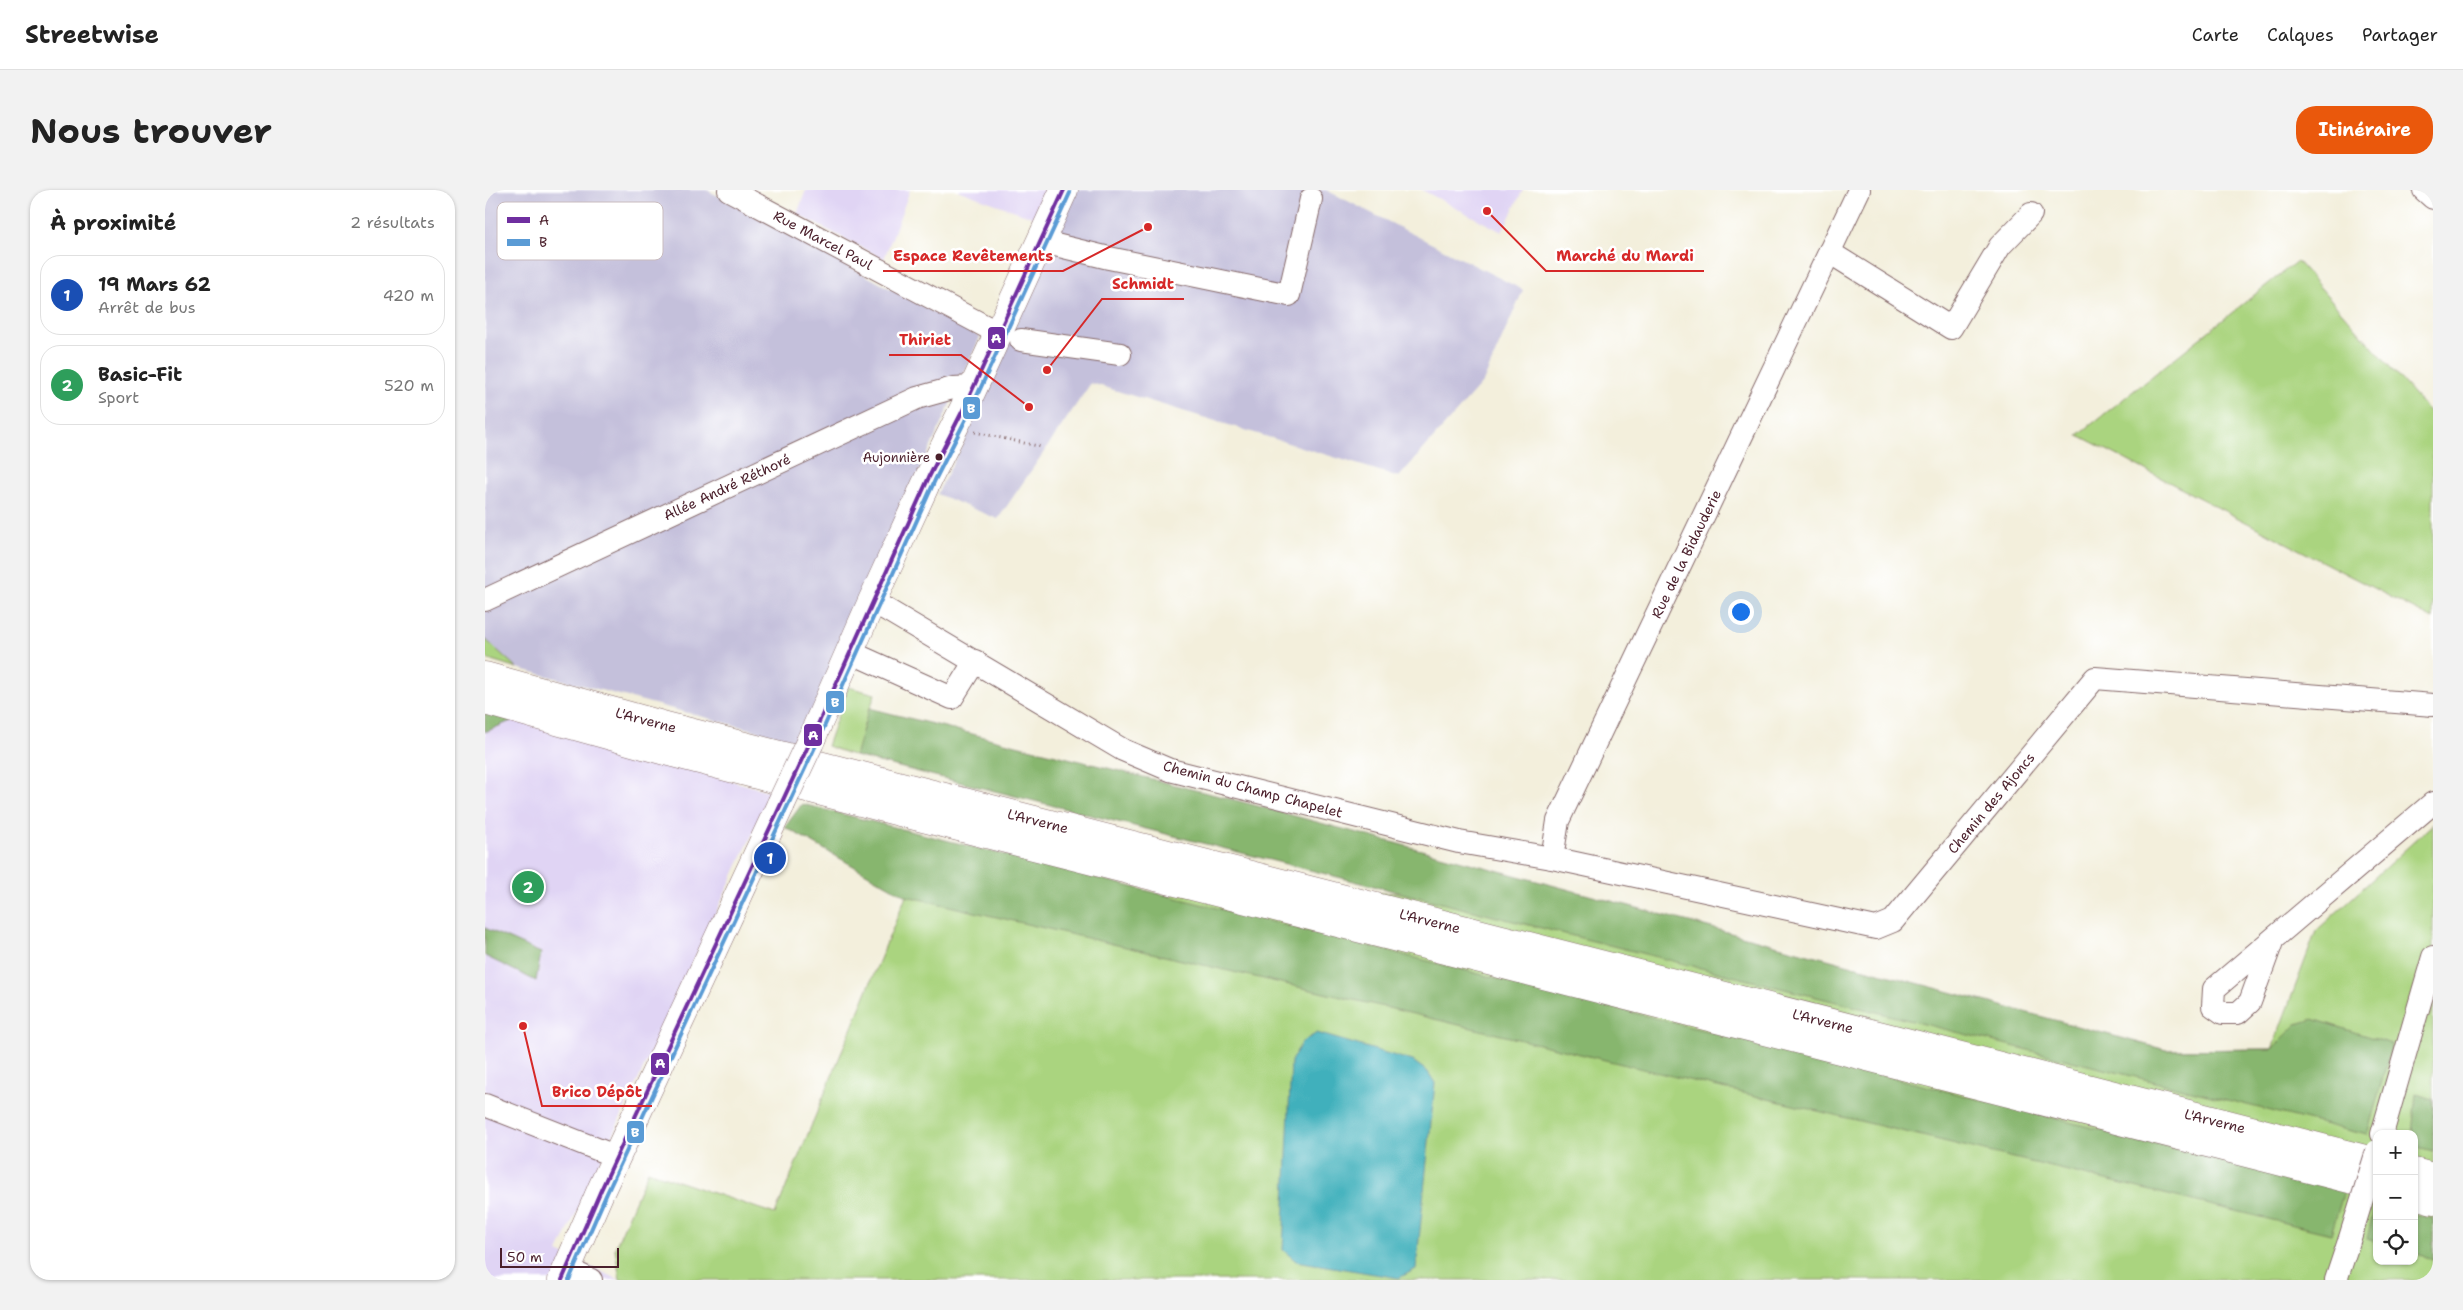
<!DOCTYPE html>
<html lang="fr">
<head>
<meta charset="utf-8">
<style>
  body { margin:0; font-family:"Shantell Sans",sans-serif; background:#f2f2f2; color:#222 }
  .controls { position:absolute; right:15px; bottom:15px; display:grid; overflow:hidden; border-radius:10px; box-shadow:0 1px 4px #0004 }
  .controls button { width:45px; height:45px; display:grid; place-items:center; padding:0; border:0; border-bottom:1px solid #e0e0e0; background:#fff; color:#222; font:25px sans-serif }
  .scale { position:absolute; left:15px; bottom:12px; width:119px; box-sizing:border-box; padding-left:5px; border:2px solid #4a1f2b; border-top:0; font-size:14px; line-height:18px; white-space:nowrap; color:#4a1f2b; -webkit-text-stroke:4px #fff; paint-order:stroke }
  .you { position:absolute; left:1255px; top:421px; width:18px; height:18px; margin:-12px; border:4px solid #fff; border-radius:50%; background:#1a73e8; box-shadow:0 0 0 8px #1a73e833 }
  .badge { display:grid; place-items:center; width:32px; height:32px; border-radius:50%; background:#ea580c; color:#fff; font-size:16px; font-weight:700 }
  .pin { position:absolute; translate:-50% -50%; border:2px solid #fff; box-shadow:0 1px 5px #0006 }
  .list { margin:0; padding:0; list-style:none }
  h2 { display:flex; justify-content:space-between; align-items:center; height:65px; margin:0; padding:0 20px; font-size:21px }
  h2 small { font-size:16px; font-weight:400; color:#767676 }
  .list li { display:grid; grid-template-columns:32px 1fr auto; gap:15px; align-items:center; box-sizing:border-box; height:80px; margin:0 10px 10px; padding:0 10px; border:1px solid #e0e0e0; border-radius:20px }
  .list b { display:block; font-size:19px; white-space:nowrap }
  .list p { margin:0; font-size:16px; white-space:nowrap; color:#767676 }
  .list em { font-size:16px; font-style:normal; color:#767676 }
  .icon { flex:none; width:28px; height:28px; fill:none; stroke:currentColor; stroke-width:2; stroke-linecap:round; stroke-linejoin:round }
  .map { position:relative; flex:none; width:1948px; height:1090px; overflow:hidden; border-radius:20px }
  header { display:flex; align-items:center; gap:30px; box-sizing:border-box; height:70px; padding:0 25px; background:#fff; border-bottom:1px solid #e0e0e0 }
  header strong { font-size:24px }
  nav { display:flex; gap:28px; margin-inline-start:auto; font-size:18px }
  .intro { display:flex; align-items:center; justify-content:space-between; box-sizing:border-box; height:120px; padding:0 30px }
  h1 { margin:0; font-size:35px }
  .button { padding:12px 22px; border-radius:20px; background:#ea580c; color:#fff; font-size:18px; font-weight:700 }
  main { display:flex; gap:30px; padding:0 30px }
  aside { flex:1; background:#fff; border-radius:20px; box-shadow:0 1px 4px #0004 }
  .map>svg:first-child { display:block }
  .built { fill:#e0d4f4 }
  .industrial { fill:#c4c0db }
  .green { fill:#aad47f; stroke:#7a7a55; fill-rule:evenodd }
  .forest { fill:#87b66e; stroke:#686a4c }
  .water { fill:#41b0bc; stroke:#466874 }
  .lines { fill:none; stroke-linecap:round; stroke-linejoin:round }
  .minor-casing { stroke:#856869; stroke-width:24 }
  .major-casing { stroke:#856869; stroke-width:29 }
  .highway-casing { stroke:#856869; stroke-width:29 }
  .path { stroke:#856869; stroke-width:3; stroke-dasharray:1 4; stroke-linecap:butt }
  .minor { stroke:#fff; stroke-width:22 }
  .major { stroke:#fff; stroke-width:28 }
  .highway { stroke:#fff; stroke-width:28 }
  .minor-bridge-casing { stroke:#856869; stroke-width:24; stroke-linecap:butt }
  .major-bridge-casing { stroke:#856869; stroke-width:29; stroke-linecap:butt }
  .minor-bridge { stroke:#fff; stroke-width:22 }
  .major-bridge { stroke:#fff; stroke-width:28 }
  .bus-1-casing { stroke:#fff; stroke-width:8 }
  .bus-2-casing { stroke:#fff; stroke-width:8 }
  .bus-1 { stroke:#6f2fa0; stroke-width:4 }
  .bus-2 { stroke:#5a9bd5; stroke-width:4 }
  .bus-dot { fill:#4a1f2b; stroke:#fff; stroke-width:2 }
  .labels { text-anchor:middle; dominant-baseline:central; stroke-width:5; stroke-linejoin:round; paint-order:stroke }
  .bus-label { font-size:13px; fill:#4a1f2b; stroke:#fff; text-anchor:end }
  .street-label { font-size:14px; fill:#4a1f2b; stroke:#fff }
  .key { fill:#fff; stroke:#c9bcbf; stroke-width:1 }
  .key-label { font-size:14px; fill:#4a1f2b }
  .leader { fill:none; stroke:#d62828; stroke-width:2 }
  .callout-dot { fill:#d62828; stroke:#fff; stroke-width:2 }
  .callout-label { font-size:15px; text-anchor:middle; font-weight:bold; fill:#d62828; stroke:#fff; stroke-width:5; stroke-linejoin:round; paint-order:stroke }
  .line-badge { stroke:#fff; stroke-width:2 }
  .badge-label { font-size:14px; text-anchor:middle; font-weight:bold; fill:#fff }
</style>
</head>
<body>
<header>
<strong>Streetwise</strong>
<nav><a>Carte</a><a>Calques</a><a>Partager</a></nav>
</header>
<div class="intro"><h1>Nous trouver</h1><a class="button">Itinéraire</a></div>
<main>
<aside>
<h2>À proximité<small>2 résultats</small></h2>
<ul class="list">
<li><span class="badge" style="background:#1a4fb4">1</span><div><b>19 Mars 62</b><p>Arrêt de bus</p></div><em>420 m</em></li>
<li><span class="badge" style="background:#2e9e5b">2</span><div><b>Basic-Fit</b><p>Sport</p></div><em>520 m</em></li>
</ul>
</aside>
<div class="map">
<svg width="1948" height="1090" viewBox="0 0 1948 1090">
  <rect width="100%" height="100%" fill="#fff"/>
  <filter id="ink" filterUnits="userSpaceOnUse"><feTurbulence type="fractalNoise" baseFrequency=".02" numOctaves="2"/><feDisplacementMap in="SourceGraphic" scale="10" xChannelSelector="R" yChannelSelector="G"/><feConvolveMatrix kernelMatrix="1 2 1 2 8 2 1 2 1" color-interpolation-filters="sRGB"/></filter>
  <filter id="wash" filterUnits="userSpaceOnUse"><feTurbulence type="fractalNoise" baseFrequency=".0096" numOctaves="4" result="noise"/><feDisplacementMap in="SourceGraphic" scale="20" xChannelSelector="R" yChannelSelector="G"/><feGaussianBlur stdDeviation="1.12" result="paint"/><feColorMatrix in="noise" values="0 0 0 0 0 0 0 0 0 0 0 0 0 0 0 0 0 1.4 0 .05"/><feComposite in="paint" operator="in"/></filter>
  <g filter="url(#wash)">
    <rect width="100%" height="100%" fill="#f3efdc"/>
    <g class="built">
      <polygon points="321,0 425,0 399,69 312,24"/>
      <polygon points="472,0 563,0 550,28"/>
      <polygon points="937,0 1038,0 1017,42"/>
      <polygon points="28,530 287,602 73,1062 135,1090 0,1090 0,542"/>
    </g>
    <g class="industrial">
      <polygon points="0,0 222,0 495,147 314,552 32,478 0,449"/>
      <polygon points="589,0 841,0 1038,100 998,192 914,287 606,193 513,329 452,304 480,250"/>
    </g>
    <g class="green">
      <polygon points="1812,71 1948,226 1948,429 1593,245"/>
      <polygon points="0,449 32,478 0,468"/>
      <polygon points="363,497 390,504 370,566 342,556"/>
      <path d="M 1948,634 L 1948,1090 L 135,1090 L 130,1058 L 163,981 L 290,1024 L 421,706 L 1050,702 L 1681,860 L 1787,859 L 1831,741 ZM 1892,944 L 1929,944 L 1929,1071 L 1892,1071 Z"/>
    </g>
    <g class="forest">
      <polygon points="384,518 750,610 1681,860 1787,859 1812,834 1828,829 1907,854 1882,945 370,566"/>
      <polygon points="0,523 28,530 0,542"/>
      <polygon points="317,614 1859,1001 1846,1044 895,816 421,706 300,637"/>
      <polygon points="0,738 56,763 51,791 0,766"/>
      <polygon points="1931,904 1948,909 1948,961 1929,956 1929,944 1927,944"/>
      <polygon points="1890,1014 1892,1015 1892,1052 1882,1049"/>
      <polygon points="1929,1024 1948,1029 1948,1069 1929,1063"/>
    </g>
    <polygon class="water" points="832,843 928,871 943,882 950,893 931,1079 914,1088 811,1071 798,1060 806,871 817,852"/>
  </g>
  <g filter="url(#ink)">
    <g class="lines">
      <defs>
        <g id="minor">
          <polyline points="244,0 513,143"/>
          <polyline points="1939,0 1948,8"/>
          <polyline points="554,51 624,68 804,105 826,9"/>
          <polyline points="1344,62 1466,138 1515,56 1546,24"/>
          <polyline points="536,150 635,164"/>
          <polyline points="0,410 432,208 468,198 488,197"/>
          <polyline points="387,411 638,560 685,580 974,652 1067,668 1391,738 1408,731 1610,488 1948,515"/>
          <polyline points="365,462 467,508 490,471"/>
          <polyline points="1067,668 1073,631 1374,0"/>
          <polyline points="1788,749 1765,812 1753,823 1738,823 1728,816 1729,799 1948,613"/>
          <polyline points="0,915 132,967"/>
          <polyline points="1897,944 1948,767"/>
          <polyline points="82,1079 106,1090"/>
          <polyline points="1851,1090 1864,1051"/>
        </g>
        <g id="major">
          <polyline points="325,552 387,411 444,287 479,218 579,0"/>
          <polyline points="77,1090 116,1000 296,614"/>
        </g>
        <g id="highway">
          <polyline points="0,486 181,536 1892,972"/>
          <polyline points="0,511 180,561 422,624 1892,996"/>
          <polyline points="1929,982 1948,987"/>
          <polyline points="1929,1005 1948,1010"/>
        </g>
      </defs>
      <use href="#minor" class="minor-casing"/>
      <use href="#major" class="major-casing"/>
      <use href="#highway" class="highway-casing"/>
      <polyline class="path" points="490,242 557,257"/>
      <use href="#minor" class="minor"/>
      <use href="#major" class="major"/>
      <use href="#highway" class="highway"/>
      <defs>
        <polyline id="minor-bridge" points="1864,1051 1892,961"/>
        <polyline id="major-bridge" points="296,614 325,552"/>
      </defs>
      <use href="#minor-bridge" class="minor-bridge-casing"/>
      <use href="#major-bridge" class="major-bridge-casing"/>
      <use href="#minor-bridge" class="minor-bridge"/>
      <use href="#major-bridge" class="major-bridge"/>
      <defs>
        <polyline id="bus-1" points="77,1090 116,1000 325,552 444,287 479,218 579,0"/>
        <polyline id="bus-2" points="84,1090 122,1003 331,555 450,290 485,221 585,3"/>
      </defs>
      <use href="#bus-1" class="bus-1-casing"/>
      <use href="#bus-2" class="bus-2-casing"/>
      <use href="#bus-1" class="bus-1"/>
      <use href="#bus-2" class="bus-2"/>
    </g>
  </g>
  <circle class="bus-dot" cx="454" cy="267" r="4.5"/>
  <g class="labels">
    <g class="bus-label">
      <text x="445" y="267">Aujonnière</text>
    </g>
    <g class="street-label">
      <text transform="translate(338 50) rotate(28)">Rue Marcel Paul</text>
      <text transform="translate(242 297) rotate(-25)">Allée André Réthoré</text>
      <text transform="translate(1201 364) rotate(-64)">Rue de la Bidauderie</text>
      <text transform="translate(161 530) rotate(15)">L'Arverne</text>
      <text transform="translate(768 599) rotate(15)">Chemin du Champ Chapelet</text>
      <text transform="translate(1506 613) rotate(-50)">Chemin des Ajoncs</text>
      <text transform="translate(553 631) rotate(14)">L'Arverne</text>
      <text transform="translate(945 731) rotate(14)">L'Arverne</text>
      <text transform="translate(1338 831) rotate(14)">L'Arverne</text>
      <text transform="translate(1730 931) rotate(14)">L'Arverne</text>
    </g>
  </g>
  <rect x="12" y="12" width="166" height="58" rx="8" class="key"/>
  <rect x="22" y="27" width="23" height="6" fill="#6f2fa0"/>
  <rect x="22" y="49" width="23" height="7" fill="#5a9bd5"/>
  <g class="key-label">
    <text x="54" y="35">A</text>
    <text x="54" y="57">B</text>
  </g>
  <path class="leader" d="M1002 21L1061 81H1219M663 37L578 81H398M562 180L617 109H699M544 217L476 165H404M38 836L57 916H167"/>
  <g class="callout-dot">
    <circle cx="1002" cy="21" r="5"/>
    <circle cx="663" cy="37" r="5"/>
    <circle cx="562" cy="180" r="5"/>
    <circle cx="544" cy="217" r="5"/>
    <circle cx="38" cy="836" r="5"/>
  </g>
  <g class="callout-label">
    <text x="1140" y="71">Marché du Mardi</text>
    <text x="488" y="71">Espace Revêtements</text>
    <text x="658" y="99">Schmidt</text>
    <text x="440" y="155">Thiriet</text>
    <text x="112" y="907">Brico Dépôt</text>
  </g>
  <g class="line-badge">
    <rect x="502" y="136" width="19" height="24" rx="5" fill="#6f2fa0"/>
    <rect x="477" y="206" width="19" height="24" rx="5" fill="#5a9bd5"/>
    <rect x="340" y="500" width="20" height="24" rx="5" fill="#5a9bd5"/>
    <rect x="318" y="533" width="20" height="24" rx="5" fill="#6f2fa0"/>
    <rect x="165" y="862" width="20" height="24" rx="5" fill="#6f2fa0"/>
    <rect x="141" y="930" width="19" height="24" rx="5" fill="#5a9bd5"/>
  </g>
  <g class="badge-label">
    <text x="511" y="153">A</text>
    <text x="486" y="223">B</text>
    <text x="350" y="517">B</text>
    <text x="328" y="550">A</text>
    <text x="175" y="878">A</text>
    <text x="150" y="947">B</text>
  </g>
</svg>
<div class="controls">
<button>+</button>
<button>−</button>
<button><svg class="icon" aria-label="locate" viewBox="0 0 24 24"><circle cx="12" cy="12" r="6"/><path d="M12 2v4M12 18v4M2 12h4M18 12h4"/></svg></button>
</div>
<div class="scale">50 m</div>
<div class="you"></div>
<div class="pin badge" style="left:285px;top:668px;background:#1a4fb4">1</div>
<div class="pin badge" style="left:43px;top:697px;background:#2e9e5b">2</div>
</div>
</main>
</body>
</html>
